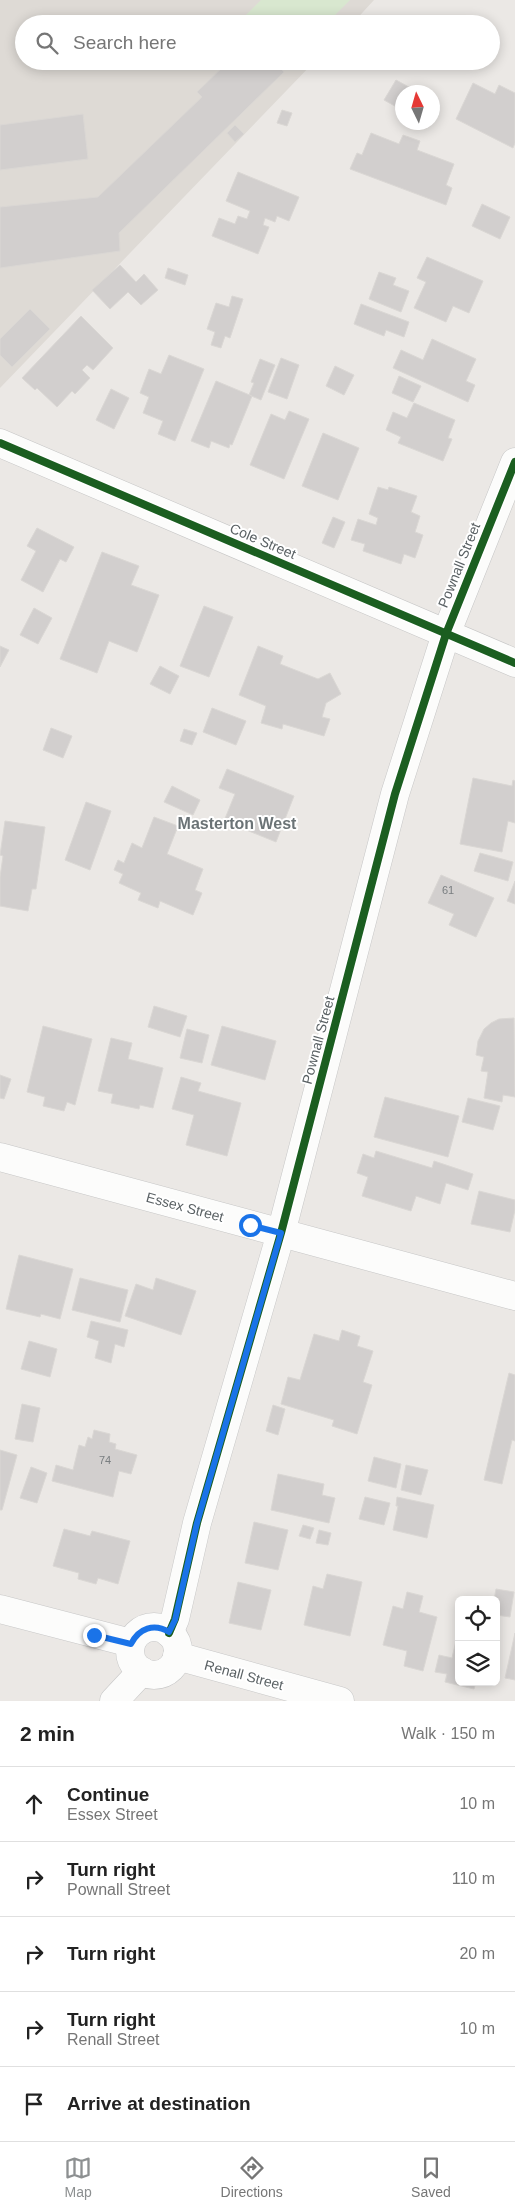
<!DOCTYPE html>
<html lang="en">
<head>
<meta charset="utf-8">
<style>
  body { margin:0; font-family:Helvetica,sans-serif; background:#f6f6f6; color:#222 }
  .controls { position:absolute; right:15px; bottom:15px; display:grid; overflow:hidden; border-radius:8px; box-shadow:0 2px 12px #0003 }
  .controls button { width:45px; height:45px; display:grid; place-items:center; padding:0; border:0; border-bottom:1px solid #e0e0e0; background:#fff; color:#222; font:25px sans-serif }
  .compass { position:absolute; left:395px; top:85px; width:45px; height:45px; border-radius:50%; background:#fff; box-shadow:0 2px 12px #0003; rotate:355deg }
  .stop { position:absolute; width:15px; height:15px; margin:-11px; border:4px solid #1a73e8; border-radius:50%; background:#fff }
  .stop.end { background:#1a73e8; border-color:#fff; box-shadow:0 1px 5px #0008 }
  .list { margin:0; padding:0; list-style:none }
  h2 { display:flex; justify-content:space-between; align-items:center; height:65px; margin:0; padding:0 20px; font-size:21px }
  h2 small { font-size:16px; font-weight:400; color:#767676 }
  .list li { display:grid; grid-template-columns:32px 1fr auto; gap:15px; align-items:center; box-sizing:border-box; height:75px; padding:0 20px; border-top:1px solid #e0e0e0 }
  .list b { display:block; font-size:19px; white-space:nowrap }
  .list p { margin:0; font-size:16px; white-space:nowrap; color:#767676 }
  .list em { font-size:16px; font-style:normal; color:#767676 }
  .icon { flex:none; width:28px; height:28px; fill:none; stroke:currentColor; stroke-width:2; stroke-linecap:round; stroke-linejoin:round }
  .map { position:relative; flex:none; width:515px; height:1701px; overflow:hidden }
  .search { position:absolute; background:#fff; box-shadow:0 2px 12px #0003; left:15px; right:15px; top:15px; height:55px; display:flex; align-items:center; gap:12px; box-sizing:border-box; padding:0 18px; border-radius:28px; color:#767676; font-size:19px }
  .sheet { height:440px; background:#fff }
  nav { display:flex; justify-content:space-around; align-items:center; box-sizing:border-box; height:70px; border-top:1px solid #e0e0e0; background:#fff; font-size:14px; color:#767676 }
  nav a { display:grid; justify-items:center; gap:2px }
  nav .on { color:#8d9091 }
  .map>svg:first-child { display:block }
  .education { fill:#dedad5 }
  .green { fill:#d8e7cf }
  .building { fill:#d2cfce; stroke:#dad7d4 }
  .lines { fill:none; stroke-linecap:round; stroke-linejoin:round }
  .street-casing { stroke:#c6c6c6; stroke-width:29 }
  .secondary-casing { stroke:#c7c7c7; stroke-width:29 }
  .street { stroke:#fcfcfb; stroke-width:28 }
  .secondary { stroke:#fcfcfb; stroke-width:28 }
  .cycleway-casing { stroke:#fff; stroke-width:11 }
  .cycleway { stroke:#1b5e20; stroke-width:8 }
  .route { stroke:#1a73e8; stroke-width:6 }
  .labels { text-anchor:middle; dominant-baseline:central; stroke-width:4; stroke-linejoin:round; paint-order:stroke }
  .number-label { font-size:11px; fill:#797e80 }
  .street-label { font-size:14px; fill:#5a6164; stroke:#fff }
  .quarter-label { font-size:16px; font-weight:bold; fill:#6b7376; stroke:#fff }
</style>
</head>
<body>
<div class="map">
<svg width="515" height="1701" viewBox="0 0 515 1701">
  <rect width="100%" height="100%" fill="#ebe8e5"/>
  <polygon class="education" points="0,0 374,0 352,24 24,24 24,61 315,61 0,388"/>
  <polygon class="green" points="261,0 350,0 326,24 243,24 240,21"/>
  <g class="building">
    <polygon points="229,61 273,61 284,72 119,233 120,251 0,268 0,207 98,197 202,97 197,92"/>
    <polygon points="396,80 418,92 402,92 402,110 384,100"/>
    <polygon points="473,83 495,94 499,85 515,93 515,143 513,148 456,119"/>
    <polygon points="282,110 292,113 287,126 277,123"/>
    <polygon points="83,114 88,159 0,170 0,125"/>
    <polygon points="235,125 244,134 235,142 227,133"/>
    <polygon points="371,133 399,144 403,135 420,141 417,150 454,164 446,185 452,188 446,205 350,169 357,153 362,155"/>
    <polygon points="238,172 299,197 289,221 277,216 275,222 265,218 263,225 269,227 258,254 212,236 219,218 235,224 238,216 247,219 250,211 226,201"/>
    <polygon points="482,204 510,217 500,239 472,226"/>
    <polygon points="427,257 483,281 469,313 453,306 446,322 414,308 426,282 417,278"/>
    <polygon points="120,265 136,282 144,274 158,290 141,305 128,292 110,309 92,290"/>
    <polygon points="168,268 188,275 185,285 165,278"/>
    <polygon points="379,272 396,278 393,285 409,291 401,312 369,299"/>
    <polygon points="232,296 243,299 230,338 225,336 221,348 211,345 215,332 207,329 216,303 229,307"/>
    <polygon points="361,304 409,322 404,337 386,330 384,336 354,324"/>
    <polygon points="30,309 50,329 12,367 0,355 0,339"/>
    <polygon points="81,316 113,348 93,370 87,365 82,370 90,378 75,394 72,391 57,407 37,388 35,390 22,378"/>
    <polygon points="432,339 476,359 466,381 475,385 468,402 393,368 401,350 423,360"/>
    <polygon points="169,355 204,369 175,441 158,434 163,421 143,413 149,397 140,393 149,369 161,374"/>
    <polygon points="281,358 299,365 287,399 268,392"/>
    <polygon points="260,359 275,365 261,400 249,395 254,383 251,382"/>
    <polygon points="335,366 354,375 344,395 326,386"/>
    <polygon points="399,376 421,386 413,402 392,393"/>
    <polygon points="216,381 252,396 232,445 230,444 229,448 211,441 209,448 191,441"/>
    <polygon points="111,389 129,398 114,429 96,420"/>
    <polygon points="414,403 455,420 448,438 452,439 443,461 398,443 401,437 386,430 393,412 407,418"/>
    <polygon points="289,411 309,419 284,479 250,465 271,414 285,420"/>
    <polygon points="323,433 359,448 338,500 302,486"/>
    <polygon points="378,487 388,490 389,487 417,496 411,512 420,516 415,532 423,535 415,558 404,554 401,564 363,551 365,544 351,540 358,519 376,525 378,518 369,514"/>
    <polygon points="333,517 345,522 334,548 322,543"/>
    <polygon points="37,528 74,547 66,562 60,559 43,592 21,580 36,551 27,546"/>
    <polygon points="102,552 139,566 131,585 159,595 137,652 109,641 97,673 60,659"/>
    <polygon points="204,606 233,617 209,677 180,666"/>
    <polygon points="34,608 52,618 38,644 20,635"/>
    <polygon points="0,646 9,650 0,667"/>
    <polygon points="258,646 283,656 280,664 318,679 330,673 341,694 326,703 322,717 330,719 324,736 283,724 282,729 261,723 266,706 239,695"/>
    <polygon points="160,666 179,676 170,694 150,684"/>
    <polygon points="212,708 246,721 236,745 203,732"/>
    <polygon points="51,728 72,736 63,758 43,750"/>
    <polygon points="184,729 197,733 192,745 180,741"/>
    <polygon points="227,769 294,796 276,842 224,821 235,794 219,788"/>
    <polygon points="473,778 512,786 513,780 515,781 515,823 508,821 502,852 460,844"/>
    <polygon points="172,786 200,800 193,815 164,802"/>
    <polygon points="86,802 111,811 90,870 65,860"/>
    <polygon points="154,817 178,826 167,854 203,869 195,890 202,893 193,915 160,901 158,908 138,900 141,893 119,883 123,874 114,870 118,860 124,863 132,843 142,848"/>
    <polygon points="5,821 45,827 36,889 32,889 28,911 0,906 0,877 3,856 0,855"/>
    <polygon points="480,853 513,862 508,881 474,871"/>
    <polygon points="441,875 494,898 476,937 449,925 454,914 428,903"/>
    <polygon points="515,881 515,904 507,901"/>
    <polygon points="154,1006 187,1016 180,1037 148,1027"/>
    <polygon points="514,1018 515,1097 503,1095 502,1102 484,1098 488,1072 481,1071 484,1057 476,1055 478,1041 484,1029 491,1023 499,1019"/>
    <polygon points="43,1026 92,1039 75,1105 67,1102 64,1111 43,1106 45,1097 27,1092"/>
    <polygon points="222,1026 276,1041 265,1080 211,1065"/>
    <polygon points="187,1029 209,1035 202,1063 180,1058"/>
    <polygon points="111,1038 132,1043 128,1059 163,1068 153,1108 140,1105 139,1109 111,1103 113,1094 98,1091"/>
    <polygon points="0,1075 11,1079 4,1099 0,1098"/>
    <polygon points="181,1077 201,1083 198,1091 241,1103 227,1156 186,1145 194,1115 172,1109"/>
    <polygon points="385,1097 459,1116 448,1157 374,1137"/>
    <polygon points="468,1098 500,1106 493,1130 462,1122"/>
    <polygon points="376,1151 432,1168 434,1161 473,1174 468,1190 446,1183 440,1204 416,1196 411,1211 362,1196 368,1177 357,1173 363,1154 374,1158"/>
    <polygon points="479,1191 515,1200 515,1210 510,1232 471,1224"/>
    <polygon points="19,1255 73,1269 60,1319 41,1314 40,1317 6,1309"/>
    <polygon points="80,1278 128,1290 120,1322 72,1310"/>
    <polygon points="156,1278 196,1291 181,1335 125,1316 136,1284 153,1290"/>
    <polygon points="91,1321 128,1330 124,1347 115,1344 111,1363 95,1358 99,1341 87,1337"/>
    <polygon points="342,1330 360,1336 357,1346 373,1351 363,1382 372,1385 357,1434 332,1426 334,1420 281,1404 288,1377 300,1380 314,1334 339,1341"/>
    <polygon points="29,1341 57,1349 50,1377 21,1369"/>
    <polygon points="509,1373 515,1375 515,1441 512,1440 502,1484 484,1480"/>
    <polygon points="22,1404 40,1408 33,1442 15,1439"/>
    <polygon points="273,1405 285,1409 278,1435 266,1431"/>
    <polygon points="94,1430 110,1434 109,1442 116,1444 115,1449 137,1455 131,1474 119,1471 113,1497 52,1481 56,1465 73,1470 79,1445 85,1447 88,1437 92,1439"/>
    <polygon points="0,1450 17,1455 2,1510 0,1510"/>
    <polygon points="374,1457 401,1464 396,1488 368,1481"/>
    <polygon points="406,1465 428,1470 421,1495 401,1490"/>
    <polygon points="31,1467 47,1473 37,1503 20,1498"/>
    <polygon points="278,1474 324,1484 322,1495 335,1498 329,1523 271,1510"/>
    <polygon points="365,1497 390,1503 384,1525 359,1519"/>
    <polygon points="397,1497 434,1505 427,1538 393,1530 398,1506 396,1506"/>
    <polygon points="254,1522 288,1530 278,1570 245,1563"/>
    <polygon points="303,1525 314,1528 310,1539 299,1536"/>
    <polygon points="64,1529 90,1536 92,1531 130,1541 118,1584 98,1578 96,1584 78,1579 79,1573 53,1566"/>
    <polygon points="319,1530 331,1533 328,1545 316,1543"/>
    <polygon points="327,1574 362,1582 350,1636 304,1625 313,1586 323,1589"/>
    <polygon points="238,1582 271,1590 261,1630 229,1623"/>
    <polygon points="496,1589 514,1592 510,1617 496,1615 496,1600 494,1600"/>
    <polygon points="407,1592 423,1596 419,1612 437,1617 423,1671 404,1666 407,1651 383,1645 393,1606 403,1609"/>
    <polygon points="458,1632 459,1682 476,1682 474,1689 445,1682 447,1674 435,1672 439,1655 452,1658"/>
    <polygon points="515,1633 515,1680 505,1678"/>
  </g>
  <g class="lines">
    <defs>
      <g id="street">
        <polyline points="0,443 515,663"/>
        <polyline points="0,1157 515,1296"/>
      </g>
      <g id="secondary">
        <polyline points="0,1609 131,1643"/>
        <circle cx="154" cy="1651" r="24"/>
        <polyline points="169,1633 175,1619 197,1523 281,1233 395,794 446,634 515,462"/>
        <polyline points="177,1656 340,1701"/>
        <polyline points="114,1701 142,1671"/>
      </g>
    </defs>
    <use href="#street" class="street-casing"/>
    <use href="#secondary" class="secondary-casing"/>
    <use href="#street" class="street"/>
    <use href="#secondary" class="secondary"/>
    <defs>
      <g id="cycleway">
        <polyline points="0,443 515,663"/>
        <polyline points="169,1633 175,1619 197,1523 281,1233 395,794 446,634 515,462"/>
      </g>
    </defs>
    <use href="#cycleway" class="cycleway-casing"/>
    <use href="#cycleway" class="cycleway"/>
  </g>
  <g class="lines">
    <path class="route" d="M 94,1635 L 131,1644 C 139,1628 154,1623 169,1632 L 175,1620 L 197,1523 L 281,1233 L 250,1225"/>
  </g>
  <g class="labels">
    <g class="number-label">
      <text x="448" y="890">61</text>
      <text x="105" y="1460">74</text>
    </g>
    <g class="street-label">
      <text transform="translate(263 541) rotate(23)">Cole Street</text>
      <text transform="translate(459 565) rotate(-68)">Pownall Street</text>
      <text transform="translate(318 1040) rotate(-75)">Pownall Street</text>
      <text transform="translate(185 1207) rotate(15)">Essex Street</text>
      <text transform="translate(244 1675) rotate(15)">Renall Street</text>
    </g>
    <g class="quarter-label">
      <text x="237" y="823">Masterton West</text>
    </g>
  </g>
</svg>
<div class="controls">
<button><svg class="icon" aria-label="locate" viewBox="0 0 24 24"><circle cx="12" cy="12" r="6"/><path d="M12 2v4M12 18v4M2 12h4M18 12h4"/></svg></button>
<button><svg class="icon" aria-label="layers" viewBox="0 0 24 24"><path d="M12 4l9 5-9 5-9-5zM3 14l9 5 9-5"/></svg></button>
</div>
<svg class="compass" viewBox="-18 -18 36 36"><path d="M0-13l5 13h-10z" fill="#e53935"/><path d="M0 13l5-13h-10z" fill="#767676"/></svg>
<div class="stop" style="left:250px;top:1225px"></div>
<div class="stop end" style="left:94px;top:1635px"></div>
<div class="search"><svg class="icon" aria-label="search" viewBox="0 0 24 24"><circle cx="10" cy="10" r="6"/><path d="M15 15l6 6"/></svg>Search here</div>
</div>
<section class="sheet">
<h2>2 min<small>Walk · 150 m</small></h2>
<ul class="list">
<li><svg class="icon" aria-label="ahead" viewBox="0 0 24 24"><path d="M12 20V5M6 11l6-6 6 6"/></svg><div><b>Continue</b><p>Essex Street</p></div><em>10 m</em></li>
<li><svg class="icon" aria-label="right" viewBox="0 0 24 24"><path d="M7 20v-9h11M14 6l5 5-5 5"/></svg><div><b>Turn right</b><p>Pownall Street</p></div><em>110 m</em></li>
<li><svg class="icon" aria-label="right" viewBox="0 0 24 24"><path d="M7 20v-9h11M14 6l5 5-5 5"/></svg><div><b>Turn right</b></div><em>20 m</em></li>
<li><svg class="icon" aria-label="right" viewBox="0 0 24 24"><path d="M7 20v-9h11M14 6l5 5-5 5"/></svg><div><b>Turn right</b><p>Renall Street</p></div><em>10 m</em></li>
<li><svg class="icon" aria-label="arrive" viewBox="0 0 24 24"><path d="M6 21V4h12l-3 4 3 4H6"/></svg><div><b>Arrive at destination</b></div></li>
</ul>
</section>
<nav>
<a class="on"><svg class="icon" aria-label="map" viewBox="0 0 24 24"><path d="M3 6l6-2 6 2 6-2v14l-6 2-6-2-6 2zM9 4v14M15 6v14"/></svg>Map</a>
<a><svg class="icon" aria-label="directions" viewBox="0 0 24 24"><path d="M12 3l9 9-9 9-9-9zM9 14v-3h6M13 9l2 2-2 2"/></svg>Directions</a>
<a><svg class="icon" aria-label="saved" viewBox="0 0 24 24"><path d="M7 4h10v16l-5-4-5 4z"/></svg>Saved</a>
</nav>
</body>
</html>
